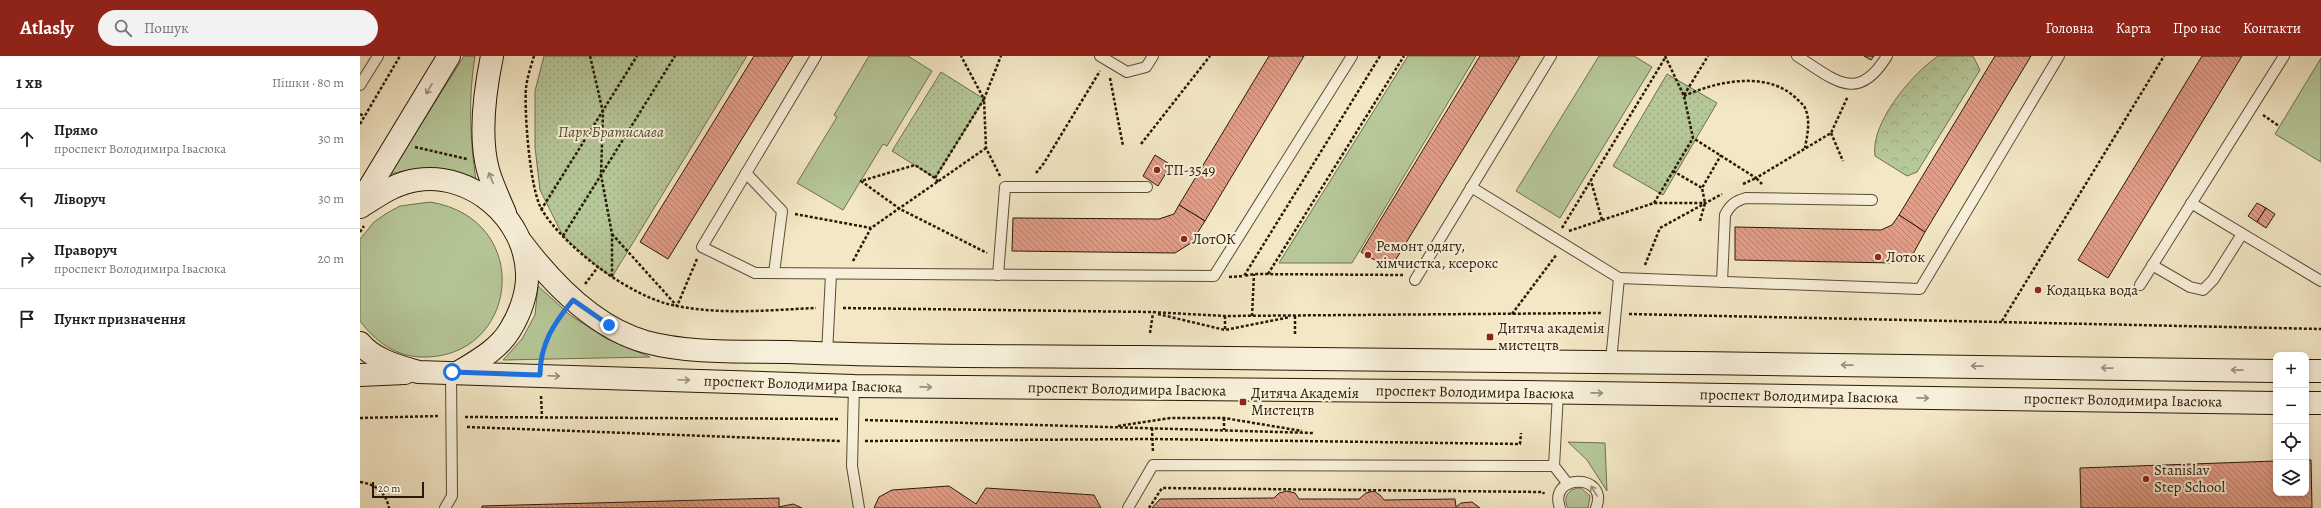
<!DOCTYPE html>
<html lang="uk">
<head>
<meta charset="utf-8">
<style>
  body { margin:0; font-family:Alegreya,serif; background:#f2f2f2; color:#202124 }
  .controls { position:absolute; right:12px; bottom:12px; display:grid; overflow:hidden; border-radius:8px; box-shadow:0 2px 6px #0003 }
  .controls button { width:36px; height:36px; display:grid; place-items:center; padding:0; border:0; border-bottom:1px solid #e0e0e0; background:#fff; color:#202124; font:20px sans-serif }
  .scale { position:absolute; left:12px; bottom:10px; width:52px; box-sizing:border-box; padding-left:4px; border:2px solid #2a1907; border-top:0; font-size:11px; line-height:14px; white-space:nowrap; color:#2a1907; -webkit-text-stroke:3px #f7efd9; paint-order:stroke }
  .stop { position:absolute; width:12px; height:12px; margin:-9px; border:3px solid #1a73e8; border-radius:50%; background:#fff }
  .stop.end { background:#1a73e8; border-color:#fff; box-shadow:0 1px 4px #0008 }
  .list { margin:0; padding:0; list-style:none }
  h2 { display:flex; justify-content:space-between; align-items:center; height:52px; margin:0; padding:0 16px; font-size:17px }
  h2 small { font-size:13px; font-weight:400; color:#757577 }
  .list li { display:grid; grid-template-columns:26px 1fr auto; gap:12px; align-items:center; box-sizing:border-box; height:60px; padding:0 16px; border-top:1px solid #e0e0e0 }
  .list b { display:block; font-size:15px; white-space:nowrap }
  .list p { margin:0; font-size:13px; white-space:nowrap; color:#757577 }
  .list em { font-size:13px; font-style:normal; color:#757577 }
  .icon { flex:none; width:22px; height:22px; fill:none; stroke:currentColor; stroke-width:2; stroke-linecap:round; stroke-linejoin:round }
  .map { position:relative; flex:none; width:1961px; height:452px; overflow:hidden }
  header { display:flex; align-items:center; gap:24px; box-sizing:border-box; height:56px; padding:0 20px; background:#8f2418; color:#fff }
  header strong { font-size:19px }
  nav { display:flex; gap:22px; margin-inline-start:auto; font-size:14px }
  .search { width:280px; height:36px; background:#f2f2f2; display:flex; align-items:center; gap:10px; box-sizing:border-box; padding:0 14px; border-radius:22px; color:#757577; font-size:15px }
  main { display:flex }
  aside { flex:1; background:#fff }
  .map>svg:first-child { display:block }
  .green { fill:#b6c798; stroke:#707050 }
  .forest { fill:url(#forest-crowns); stroke:#707050 }
  .park { fill:url(#park-dots); stroke:#707050 }
  .building { fill:url(#building-back-hatch); stroke:#2a1907 }
  .lines { fill:none; stroke-linecap:round; stroke-linejoin:round }
  .service-casing { stroke:#5c4c36; stroke-width:12 }
  .secondary-casing { stroke:#2a1907; stroke-width:24 }
  .path { stroke:#2a1907; stroke-width:2.5; stroke-dasharray:3 2; stroke-linecap:butt }
  .service { stroke:#f7efd9; stroke-width:10 }
  .secondary { stroke:#f7efd9; stroke-width:22 }
  .oneway { stroke:#9b8f7a }
  .route { stroke:#1a73e8; stroke-width:5 }
  .poi-dot { fill:#8f2418; stroke:#f7efd9; stroke-width:1.5 }
  .labels { text-anchor:middle; dominant-baseline:central; stroke-width:4; stroke-linejoin:round; paint-order:stroke }
  .park-label { font-size:15px; font-style:italic; fill:#544d32; stroke:#f7efd9 }
  .poi-label { font-size:15px; fill:#2a1907; stroke:#f7efd9; text-anchor:start }
  .street-label { font-size:15px; fill:#2a1907; stroke:#f7efd9 }
</style>
</head>
<body>
<header>
<strong>Atlasly</strong>
<div class="search"><svg class="icon" aria-label="search" viewBox="0 0 24 24"><circle cx="10" cy="10" r="6"/><path d="M15 15l6 6"/></svg>Пошук</div>
<nav><a>Головна</a><a>Карта</a><a>Про нас</a><a>Контакти</a></nav>
</header>
<main>
<aside>
<h2>1 хв<small>Пішки · 80 m</small></h2>
<ul class="list">
<li><svg class="icon" aria-label="ahead" viewBox="0 0 24 24"><path d="M12 20V5M6 11l6-6 6 6"/></svg><div><b>Прямо</b><p>проспект Володимира Івасюка</p></div><em>30 m</em></li>
<li><svg class="icon" aria-label="left" viewBox="0 0 24 24"><path d="M17 20v-9H6M10 6l-5 5 5 5"/></svg><div><b>Ліворуч</b></div><em>30 m</em></li>
<li><svg class="icon" aria-label="right" viewBox="0 0 24 24"><path d="M7 20v-9h11M14 6l5 5-5 5"/></svg><div><b>Праворуч</b><p>проспект Володимира Івасюка</p></div><em>20 m</em></li>
<li><svg class="icon" aria-label="arrive" viewBox="0 0 24 24"><path d="M6 21V4h12l-3 4 3 4H6"/></svg><div><b>Пункт призначення</b></div></li>
</ul>
</aside>
<div class="map">
<svg width="1961" height="452" viewBox="0 0 1961 452">
  <defs>
    <pattern id="forest-crowns" width="20" height="18" patternUnits="userSpaceOnUse"><rect width="20" height="18" fill="#b6c798"/><path d="M2 6a3 3 0 1 1 6 0M12 15a3 3 0 1 1 6 0" fill="none" stroke="#9daa82"/></pattern>
    <pattern id="park-dots" width="8" height="8" patternUnits="userSpaceOnUse"><rect width="8" height="8" fill="#b6c798"/><path d="M2 2h.1M6 6h.1" fill="none" stroke="#9daa82" stroke-width="1.8" stroke-linecap="round"/></pattern>
    <pattern id="building-back-hatch" width="6" height="6" patternUnits="userSpaceOnUse"><rect width="6" height="6" fill="#e49d87"/><path d="M-1 5l2 2M0 0l6 6M5-1l2 2" fill="none" stroke="#b97f6c"/></pattern>
  </defs>
  <rect width="100%" height="100%" fill="#f3e7c5"/>
  <filter id="stains"><feTurbulence type="fractalNoise" baseFrequency=".005" numOctaves="4"/><feColorMatrix values="0 0 0 0 .2 0 0 0 0 .09 0 0 0 0 .02 0 0 0 .5 -.17"/></filter>
  <radialGradient id="worn" r=".72"><stop offset=".6" stop-color="#630" stop-opacity="0"/><stop offset="1" stop-color="#630" stop-opacity=".3"/></radialGradient>
  <g class="green">
    <path d="M 104,0 L 115,0 C 108,43 110,83 116,125 C 83,108 66,110 30,118 Z"/>
    <polygon points="509,0 548,0 572,15 527,90 523,88 483,154 437,127 477,61 474,59"/>
    <polygon points="1048,0 1116,0 992,207 919,207"/>
    <polygon points="1239,0 1274,0 1292,11 1200,162 1156,135"/>
    <polygon points="1961,2 1961,106 1915,78"/>
    <path d="M 70,146 C 176,163 159,305 60,301 C 35,300 15,285 0,265 L 0,183 L 14,166 L 27,157 L 40,150 Z"/>
    <polygon points="178,230 210,259 247,283 290,301 143,304 162,283 175,259"/>
    <polygon points="1208,386 1245,387 1247,435 1227,404"/>
    <path d="M 1221,432 L 1230,440 L 1228,452 L 1208,452 C 1202,441 1209,432 1221,432 Z"/>
  </g>
  <path class="forest" d="M 1578,0 L 1613,0 L 1620,14 L 1557,116 L 1547,120 L 1515,100 C 1510,67 1552,18 1578,0 Z"/>
  <g class="park">
    <polygon points="184,0 387,0 252,221 238,211 203,180 180,134 175,91 175,35"/>
    <polygon points="581,16 624,43 575,122 532,95"/>
    <polygon points="1307,18 1357,47 1303,139 1253,110"/>
  </g>
  <g class="building">
    <polygon points="394,0 433,0 308,203 280,186"/>
    <polygon points="909,0 944,0 845,165 819,149"/>
    <polygon points="1120,0 1160,0 1030,213 1001,196"/>
    <polygon points="1504,0 1514,0 1511,4"/>
    <polygon points="1635,0 1671,0 1565,176 1539,159"/>
    <polygon points="1842,0 1882,0 1748,222 1718,204"/>
    <polygon points="795,99 811,109 798,130 783,120"/>
    <polygon points="1897,147 1906,152 1897,166 1888,160"/>
    <polygon points="819,149 845,165 831,187 815,197 652,195 653,162 799,163 814,158"/>
    <polygon points="1906,152 1915,158 1906,172 1897,166"/>
    <polygon points="1539,159 1565,176 1553,198 1534,207 1375,204 1375,171 1521,174 1532,169"/>
    <polygon points="1946,404 1951,404 1952,452 1721,452 1720,412 1916,405 1916,437 1946,437"/>
    <polygon points="589,430 616,448 626,432 734,439 741,452 514,452 519,441 532,434"/>
    <polygon points="927,435 935,437 939,443 999,443 1006,437 1014,435 1020,439 1024,444 1095,443 1096,451 1101,447 1112,446 1120,452 792,452 800,443 914,442 919,437"/>
    <polygon points="419,442 419,451 433,448 442,452 122,452 122,450"/>
  </g>
  <g class="lines">
    <defs>
      <g id="service">
        <polyline points="456,0 342,191 395,217 854,220 992,0"/>
        <polyline points="740,0 767,16 786,11 793,0"/>
        <path d="M 1437,0 C 1474,23 1497,49 1527,0"/>
        <polyline points="0,29 18,0"/>
        <polyline points="386,117 422,155 414,217"/>
        <polyline points="1111,131 1259,222 1560,233 1699,0"/>
        <polyline points="1831,147 1961,225"/>
        <polyline points="1792,209 1830,231 1843,234 1853,224 1882,178"/>
        <polyline points="638,219 645,131 787,131"/>
        <polyline points="1055,224 1191,0"/>
        <path d="M 1362,226 L 1365,159 C 1370,149 1375,145 1386,142 L 1512,144"/>
        <polyline points="1780,229 1924,0"/>
        <polyline points="467,298 471,218"/>
        <polyline points="1251,305 1259,222"/>
        <polyline points="494,330 492,410 499,452"/>
        <polyline points="1198,337 1194,410 1208,428"/>
        <polyline points="85,452 92,440 91,316"/>
        <polyline points="768,452 793,409 1194,410"/>
        <path d="M 1200,452 C 1187,417 1250,417 1236,452"/>
      </g>
      <g id="secondary">
        <path d="M 132,0 C 125,34 119,80 128,114 C 132,128 139,143 145,157"/>
        <polyline points="0,147 89,0"/>
        <path d="M 0,151 C 18,140 35,127 57,124 C 112,116 165,162 167,217 C 168,236 160,258 150,274 C 139,293 117,305 99,316"/>
        <path d="M 161,186 C 192,227 235,272 286,286 C 331,298 382,295 429,296 C 546,301 664,300 781,301 C 1159,305 1538,309 1916,315"/>
        <path d="M 0,287 C 14,304 38,310 58,316 L 494,330 L 1164,336 L 1916,347"/>
        <polyline points="1946,315 1961,315"/>
        <polyline points="0,319 45,317"/>
        <polyline points="1946,347 1961,347"/>
      </g>
    </defs>
    <use href="#service" class="service-casing"/>
    <use href="#secondary" class="secondary-casing"/>
    <g class="path">
      <path d="M 174,0 C 171,10 167,22 166,32 C 164,56 170,135 182,154 C 205,192 273,243 317,250 C 363,259 410,254 456,252"/>
      <polyline points="230,0 243,56 241,119 252,178 252,221"/>
      <polyline points="1020,0 884,220 894,218 1043,219"/>
      <polyline points="1305,0 1324,40 1333,82 1396,122 1471,77 1488,40"/>
      <polyline points="750,22 763,90"/>
      <polyline points="1324,39 1348,0"/>
      <path d="M 1324,40 C 1357,25 1408,14 1437,43 C 1440,46 1444,49 1445,52 C 1451,65 1447,80 1445,92"/>
      <polyline points="0,58 4,60"/>
      <polyline points="1903,59 1919,70"/>
      <polyline points="0,68 40,0"/>
      <polyline points="1471,77 1483,105"/>
      <polyline points="781,88 850,0"/>
      <polyline points="55,91 107,103"/>
      <polyline points="1313,115 1342,132"/>
      <polyline points="676,117 684,107 740,15"/>
      <polyline points="640,120 626,92 624,43 641,0"/>
      <polyline points="575,122 555,109 501,125 540,153 627,197"/>
      <polyline points="578,126 575,122 624,43 601,0"/>
      <polyline points="1383,128 1396,122 1402,128"/>
      <polyline points="1294,147 1333,82"/>
      <polyline points="181,154 277,0"/>
      <polyline points="435,158 511,172"/>
      <polyline points="1242,164 1294,147 1345,147"/>
      <polyline points="1340,165 1345,147 1342,132 1361,99"/>
      <polyline points="1202,172 1305,2"/>
      <polyline points="1209,175 1242,164 1231,125"/>
      <polyline points="0,176 4,170"/>
      <polyline points="252,178 317,250 337,203"/>
      <polyline points="203,180 315,0"/>
      <polyline points="493,205 511,172 626,92"/>
      <polyline points="1285,209 1300,172 1362,138"/>
      <polyline points="908,218 1044,0"/>
      <polyline points="869,221 884,220"/>
      <polyline points="225,228 238,211"/>
      <polyline points="483,252 791,256 865,260 1242,257"/>
      <polyline points="798,258 865,274 930,261"/>
      <polyline points="1152,258 1197,198"/>
      <polyline points="1269,258 1961,273"/>
      <polyline points="865,260 865,274"/>
      <polyline points="892,260 894,218"/>
      <polyline points="935,260 935,279"/>
      <polyline points="1642,265 1804,0"/>
      <polyline points="790,277 793,257"/>
      <polyline points="181,301 190,276 201,259"/>
      <polyline points="181,340 182,361"/>
      <polyline points="105,361 480,363"/>
      <polyline points="0,362 78,360"/>
      <polyline points="864,362 864,374"/>
      <polyline points="505,364 953,377"/>
      <polyline points="758,370 810,362 864,362 942,375"/>
      <polyline points="107,371 480,385"/>
      <polyline points="792,372 793,397"/>
      <polyline points="505,385 792,383 1160,388 1161,377"/>
      <path d="M 0,426 C 16,428 26,437 29,452"/>
      <polyline points="789,452 802,432 1183,436 1184,438"/>
    </g>
    <use href="#service" class="service"/>
    <use href="#secondary" class="secondary"/>
  </g>
  <defs><path id="oneway-shaft" d="M-6 0H5M1.5-3L5.5 0L1.5 3" fill="none" stroke-width="1.6" stroke-linecap="round" stroke-linejoin="round"/></defs>
  <g class="oneway">
    <use href="#oneway-shaft" transform="translate(69 33) rotate(121)"/>
    <use href="#oneway-shaft" transform="translate(131 122) rotate(-112)"/>
    <use href="#oneway-shaft" transform="translate(1487 309) rotate(-179)"/>
    <use href="#oneway-shaft" transform="translate(1617 310) rotate(-179)"/>
    <use href="#oneway-shaft" transform="translate(1747 312) rotate(-179)"/>
    <use href="#oneway-shaft" transform="translate(1877 314) rotate(-179)"/>
    <use href="#oneway-shaft" transform="translate(194 320) rotate(2)"/>
    <use href="#oneway-shaft" transform="translate(324 324) rotate(2)"/>
    <use href="#oneway-shaft" transform="translate(566 331) rotate(1)"/>
    <use href="#oneway-shaft" transform="translate(1237 337) rotate(1)"/>
    <use href="#oneway-shaft" transform="translate(1563 342) rotate(1)"/>
    <use href="#oneway-shaft" transform="translate(1234 435) rotate(-121)"/>
  </g>
  <g class="lines">
    <path class="route" d="M 92,316 L 180,319 C 180,288 194,267 213,244 L 249,269"/>
  </g>
  <g class="poi-dot">
    <circle cx="797" cy="114" r="4"/>
    <circle cx="824" cy="183" r="4"/>
    <circle cx="1008" cy="199" r="4"/>
    <circle cx="1518" cy="201" r="4"/>
    <circle cx="1678" cy="234" r="4"/>
    <rect x="1126" y="277" width="8" height="8" rx="2"/>
    <rect x="879" y="342" width="8" height="8" rx="2"/>
    <circle cx="1786" cy="423" r="4"/>
  </g>
  <g class="labels">
    <g class="park-label">
      <text x="251" y="76">Парк Братислава</text>
    </g>
    <g class="poi-label">
      <text x="805" y="114">ТП-3549</text>
      <text x="832" y="183">ЛотОК</text>
      <text x="1016" y="190">Ремонт одягу,<tspan x="1016" dy="17">хімчистка, ксерокс</tspan></text>
      <text x="1526" y="201">Лоток</text>
      <text x="1686" y="234">Кодацька вода</text>
      <text x="1138" y="272">Дитяча академія<tspan x="1138" dy="17">мистецтв</tspan></text>
      <text x="891" y="337">Дитяча Академія<tspan x="891" dy="17">Мистецтв</tspan></text>
      <text x="1794" y="414">Stanislav<tspan x="1794" dy="17">Step School</tspan></text>
    </g>
    <g class="street-label">
      <text transform="translate(443 328) rotate(2)">проспект Володимира Івасюка</text>
      <text transform="translate(767 333) rotate(1)">проспект Володимира Івасюка</text>
      <text transform="translate(1115 336) rotate(1)">проспект Володимира Івасюка</text>
      <text transform="translate(1439 340) rotate(1)">проспект Володимира Івасюка</text>
      <text transform="translate(1763 344) rotate(1)">проспект Володимира Івасюка</text>
    </g>
  </g>
  <rect width="100%" height="100%" filter="url(#stains)"/>
  <rect width="100%" height="100%" fill="url(#worn)"/>
</svg>
<div class="controls">
<button>+</button>
<button>−</button>
<button><svg class="icon" aria-label="locate" viewBox="0 0 24 24"><circle cx="12" cy="12" r="6"/><path d="M12 2v4M12 18v4M2 12h4M18 12h4"/></svg></button>
<button><svg class="icon" aria-label="layers" viewBox="0 0 24 24"><path d="M12 4l9 5-9 5-9-5zM3 14l9 5 9-5"/></svg></button>
</div>
<div class="scale">20 m</div>
<div class="stop" style="left:92px;top:316px"></div>
<div class="stop end" style="left:249px;top:269px"></div>
</div>
</main>
</body>
</html>
